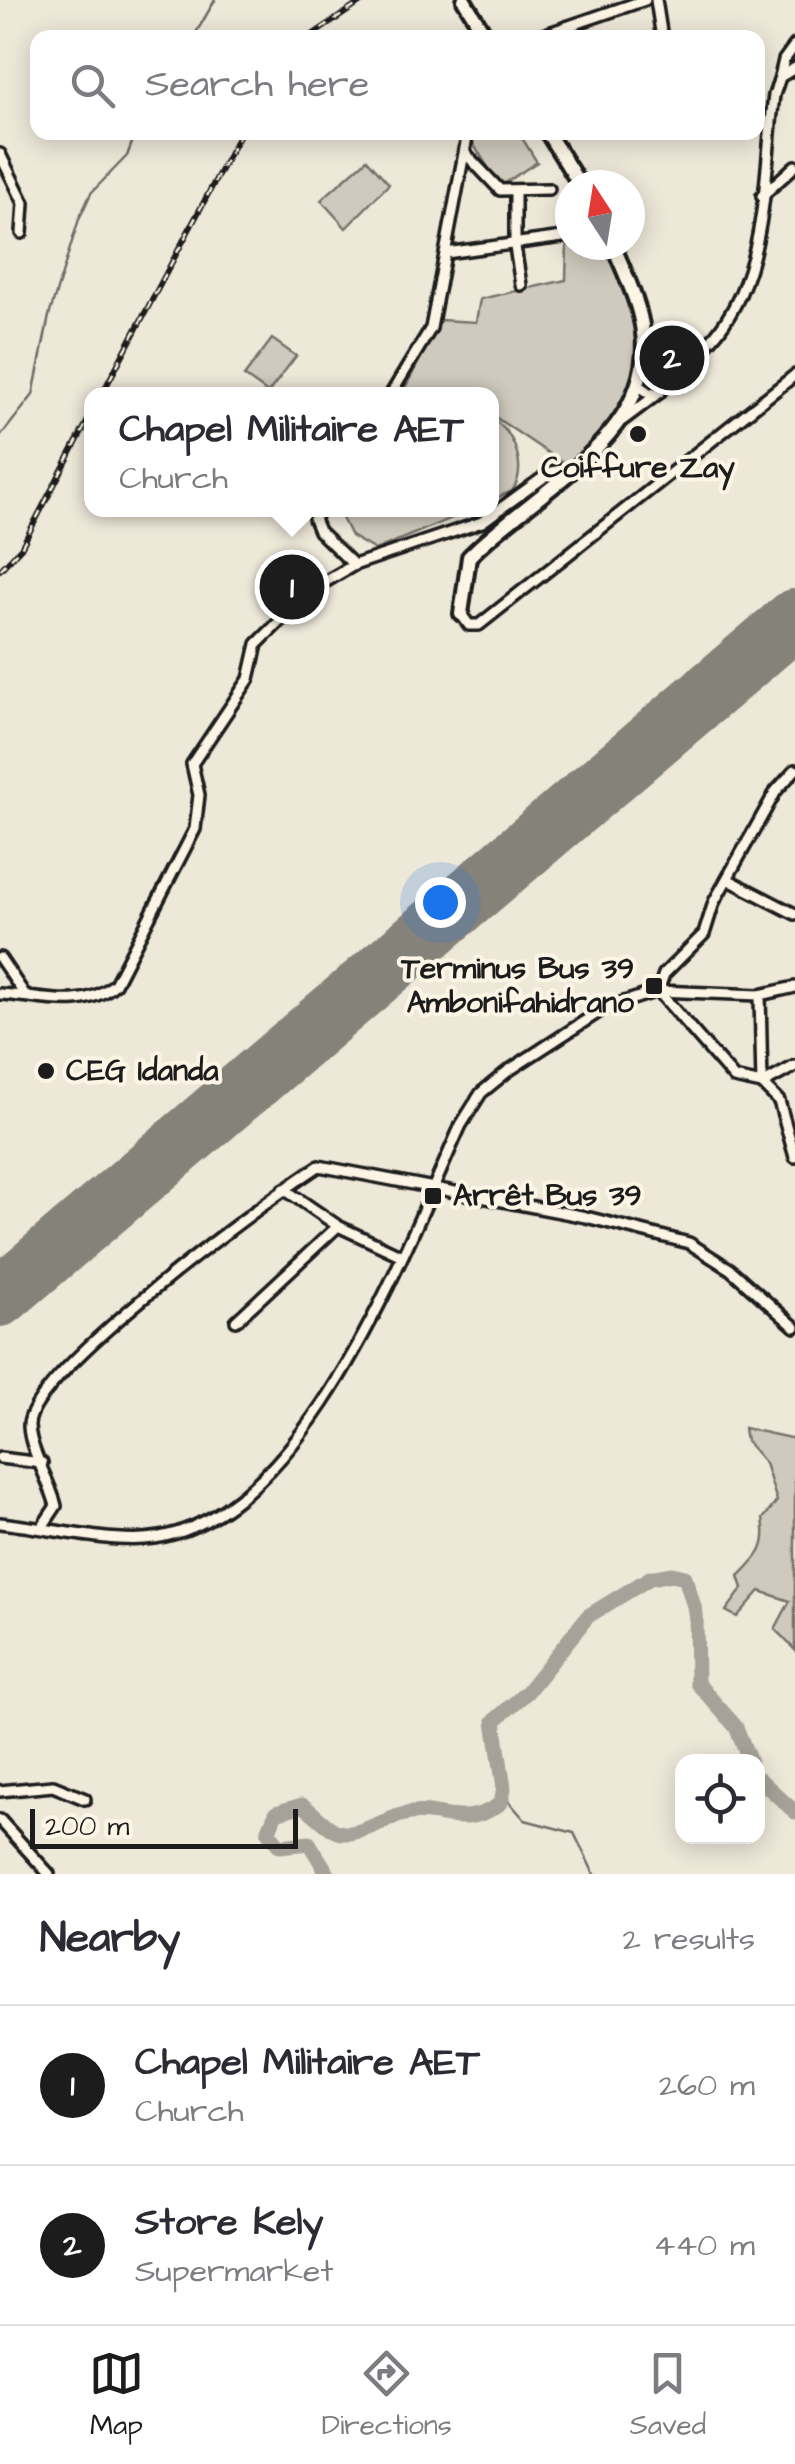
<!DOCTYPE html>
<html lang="en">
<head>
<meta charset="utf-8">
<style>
  body { margin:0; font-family:"Architects Daughter",sans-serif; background:#f2f2f3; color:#2b2b33 }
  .controls { position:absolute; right:30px; bottom:30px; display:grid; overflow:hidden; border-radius:20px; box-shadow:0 5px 25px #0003 }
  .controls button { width:90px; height:90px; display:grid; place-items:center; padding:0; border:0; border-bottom:2px solid #e1e1e2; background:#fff; color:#2b2b33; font:50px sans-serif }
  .compass { position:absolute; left:555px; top:170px; width:90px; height:90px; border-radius:50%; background:#fff; box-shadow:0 5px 25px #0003; rotate:348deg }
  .scale { position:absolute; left:30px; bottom:25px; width:268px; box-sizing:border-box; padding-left:10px; border:5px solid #1c1c1c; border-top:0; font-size:28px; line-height:35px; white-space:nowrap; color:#1c1c1c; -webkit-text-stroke:8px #fcf5e5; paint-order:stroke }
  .you { position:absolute; left:440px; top:902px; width:35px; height:35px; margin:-25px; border:8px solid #fff; border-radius:50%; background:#1a73e8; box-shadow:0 0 0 15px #1a73e833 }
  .badge { display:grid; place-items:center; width:65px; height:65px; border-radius:50%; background:#1c1c1c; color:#fff; font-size:32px; font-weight:700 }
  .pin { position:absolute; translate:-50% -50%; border:5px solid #fff; box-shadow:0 2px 10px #0006 }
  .popup { position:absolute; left:84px; top:387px; width:415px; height:130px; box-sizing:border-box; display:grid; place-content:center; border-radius:20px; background:#fff; filter:drop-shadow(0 2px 8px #0005); font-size:32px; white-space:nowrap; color:#7c7c81 }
  .popup b { font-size:38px; color:#2b2b33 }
  .popup::after { content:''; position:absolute; left:50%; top:100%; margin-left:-20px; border:20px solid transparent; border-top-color:#fff }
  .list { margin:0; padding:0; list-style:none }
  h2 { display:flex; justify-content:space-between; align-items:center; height:130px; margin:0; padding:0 40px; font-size:42px }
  h2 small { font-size:32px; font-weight:400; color:#7c7c81 }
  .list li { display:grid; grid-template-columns:65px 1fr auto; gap:30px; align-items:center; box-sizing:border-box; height:160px; padding:0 40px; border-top:2px solid #e1e1e2 }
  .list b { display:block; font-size:38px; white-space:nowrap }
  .list p { margin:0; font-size:32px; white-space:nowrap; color:#7c7c81 }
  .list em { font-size:32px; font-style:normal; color:#7c7c81 }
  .icon { flex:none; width:55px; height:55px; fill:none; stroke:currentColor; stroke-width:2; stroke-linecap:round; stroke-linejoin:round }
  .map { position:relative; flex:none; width:795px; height:1874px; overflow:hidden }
  .search { position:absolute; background:#fff; box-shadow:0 5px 25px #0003; left:30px; right:30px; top:30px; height:110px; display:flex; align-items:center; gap:25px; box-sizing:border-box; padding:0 35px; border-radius:20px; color:#7c7c81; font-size:38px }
  .sheet { height:450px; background:#fff }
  nav { display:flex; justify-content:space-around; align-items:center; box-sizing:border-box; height:140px; border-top:2px solid #e1e1e2; background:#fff; font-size:28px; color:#7c7c81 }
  nav a { display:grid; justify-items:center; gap:5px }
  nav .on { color:#1c1c1c }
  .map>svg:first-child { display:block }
  .green { fill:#cfcabd; stroke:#76736c; stroke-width:2.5 }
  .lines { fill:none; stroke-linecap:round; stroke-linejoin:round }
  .stream { stroke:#6f6c67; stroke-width:2.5 }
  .river { stroke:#a7a299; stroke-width:15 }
  .runway { stroke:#85827a; stroke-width:60 }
  .street-casing { stroke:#1c1c1c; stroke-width:16 }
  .secondary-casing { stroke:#1c1c1c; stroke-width:20 }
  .street { stroke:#fcf5e5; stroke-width:9 }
  .secondary { stroke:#fcf5e5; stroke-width:12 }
  .rail-casing { stroke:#1c1c1c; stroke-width:6 }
  .rail { stroke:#fcf5e5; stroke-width:2.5; stroke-dasharray:8; stroke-linecap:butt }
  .poi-dot { fill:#1c1c1c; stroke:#fcf5e5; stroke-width:4 }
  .labels { text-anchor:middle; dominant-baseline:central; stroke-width:8; stroke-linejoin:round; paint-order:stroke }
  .poi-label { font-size:30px; font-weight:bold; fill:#1c1c1c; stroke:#fcf5e5; text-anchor:start }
</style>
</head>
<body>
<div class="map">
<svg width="795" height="1874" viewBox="0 0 795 1874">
  <rect width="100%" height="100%" fill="#eee8d9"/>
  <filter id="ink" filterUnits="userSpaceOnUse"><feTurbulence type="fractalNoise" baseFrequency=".01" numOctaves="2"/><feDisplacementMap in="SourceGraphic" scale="20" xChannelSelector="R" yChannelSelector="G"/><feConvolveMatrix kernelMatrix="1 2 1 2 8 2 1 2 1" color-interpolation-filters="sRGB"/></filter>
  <g filter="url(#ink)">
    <g class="green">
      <polygon points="481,133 519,133 537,162 500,186 470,139"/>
      <polygon points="367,159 389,184 346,228 321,200"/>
      <path d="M 567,243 L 605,245 C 630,290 653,352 628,401 C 618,423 593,443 577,461 L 560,461 L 492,415 L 492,394 L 402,394 L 440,320 L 476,322 L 480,299 L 566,280 Z"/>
      <polygon points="272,339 296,356 268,393 244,376"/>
      <path d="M 492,419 C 515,433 528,468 512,491 L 492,500 Z"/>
      <polygon points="338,510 471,510 375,550 351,536"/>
      <path d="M 744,1428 L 795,1439 L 795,1650 L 775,1629 L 790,1601 L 760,1591 L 737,1617 L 726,1611 L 743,1588 L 739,1576 C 759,1556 768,1548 763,1519 L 777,1501 L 765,1463 L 746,1441 Z"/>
    </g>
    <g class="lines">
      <g class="stream">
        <polyline points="193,38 215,0"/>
        <polyline points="0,437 33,395 49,316 79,219 91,193 127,156 136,132"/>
        <polyline points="503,1795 525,1820 574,1833 594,1874"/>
      </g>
      <g class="river">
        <polyline points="758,1778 795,1812"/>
        <path d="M 328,1874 L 309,1843 L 280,1846 L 268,1832 L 276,1813 L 302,1805 C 314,1812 326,1828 338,1832 C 358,1838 385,1818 405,1814 C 439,1806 462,1832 501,1803 L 504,1788 L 494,1721 L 527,1692 L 588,1616 L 650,1578 L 672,1574 L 685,1577 L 696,1613 L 697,1683 L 736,1727 L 750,1762"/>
      </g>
      <polyline class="runway" points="0,1297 795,619"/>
      <defs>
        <g id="street">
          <polyline points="656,0 662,38"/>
          <polyline points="534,38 645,0"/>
          <polyline points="780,77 784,60 795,45"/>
          <polyline points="465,153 500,190 549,189"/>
          <polyline points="0,154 24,203 22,233"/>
          <polyline points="515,192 515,247 521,285"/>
          <polyline points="762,196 795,166"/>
          <polyline points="446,253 570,236"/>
          <path d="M 637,384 L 649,393 L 659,393 C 676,371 700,355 718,332 C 768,267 764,173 774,95 L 780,77 L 795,68"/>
          <polyline points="391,394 431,328 468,132"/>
          <polyline points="623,420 659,393"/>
          <polyline points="319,510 314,519 319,531 354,565"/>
          <polyline points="461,614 469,625 479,625 795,375"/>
          <polyline points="729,880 795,914"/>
          <polyline points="0,958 25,995"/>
          <polyline points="658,991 664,974 704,934 714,902 776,791 795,770"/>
          <polyline points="658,991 734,1078 762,1084 779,1101 795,1157"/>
          <path d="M 0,994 C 40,996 83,1012 115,984 L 195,829 L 199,795 L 192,764 L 249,679 L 257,644 L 311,590 L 354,565 L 482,522 L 551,472 L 574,468"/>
          <polyline points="760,995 762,1084"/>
          <polyline points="762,1084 795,1066"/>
          <polyline points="284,1189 338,1226 402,1256"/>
          <polyline points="236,1321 338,1226"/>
          <polyline points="0,1458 42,1463"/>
          <path d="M 0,1523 C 42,1527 104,1542 144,1539 C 301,1529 403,1253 461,1125 L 481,1093 L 508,1071 L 605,1008 L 658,991 L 760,995 L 795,987"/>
          <path d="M 42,1527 L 56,1506 C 50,1481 30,1451 29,1426 C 27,1375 271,1197 319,1166 L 586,1217 L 689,1243 L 730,1269 L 795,1327"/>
          <polyline points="0,1791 53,1786 85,1799"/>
          <polyline points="0,1820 49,1874"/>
        </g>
        <g id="secondary">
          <polyline points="464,0 487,38"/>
          <polyline points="547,132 580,185"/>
          <path d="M 461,614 L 469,557 C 534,489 669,432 640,316 C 634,291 623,269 613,245"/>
        </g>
      </defs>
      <use href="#street" class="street-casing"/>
      <use href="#secondary" class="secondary-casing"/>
      <use href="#street" class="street"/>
      <use href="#secondary" class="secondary"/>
      <defs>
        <g id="rail">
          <polyline points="308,38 364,0"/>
          <polyline points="102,394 241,132"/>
          <polyline points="0,570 21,548 92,413"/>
        </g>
      </defs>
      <use href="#rail" class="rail-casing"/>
      <use href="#rail" class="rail"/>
    </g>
  </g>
  <g class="poi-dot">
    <circle cx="638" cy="434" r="10"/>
    <rect x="644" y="976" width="20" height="20" rx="5"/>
    <circle cx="46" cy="1071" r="10"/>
    <rect x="423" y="1186" width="20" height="20" rx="5"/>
  </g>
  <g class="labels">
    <g class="poi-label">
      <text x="638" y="468" text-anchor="middle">Coiffure Zay</text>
      <text x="634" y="969" text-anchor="end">Terminus Bus 39<tspan x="634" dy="34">Ambonifahidrano</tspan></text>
      <text x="66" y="1071">CEG Idanda</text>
      <text x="453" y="1196">Arrêt Bus 39</text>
    </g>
  </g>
</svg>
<div class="controls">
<button><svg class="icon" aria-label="locate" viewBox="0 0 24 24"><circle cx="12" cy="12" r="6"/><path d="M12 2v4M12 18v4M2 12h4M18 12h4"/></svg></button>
</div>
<svg class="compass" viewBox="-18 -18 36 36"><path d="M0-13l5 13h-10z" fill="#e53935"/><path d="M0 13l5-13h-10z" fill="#7c7c81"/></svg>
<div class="scale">200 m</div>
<div class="you"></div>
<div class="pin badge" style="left:292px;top:587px">1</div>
<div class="popup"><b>Chapel Militaire AET</b>Church</div>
<div class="pin badge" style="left:672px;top:358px">2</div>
<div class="search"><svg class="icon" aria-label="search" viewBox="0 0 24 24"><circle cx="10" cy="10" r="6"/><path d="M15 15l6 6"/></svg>Search here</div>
</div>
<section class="sheet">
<h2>Nearby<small>2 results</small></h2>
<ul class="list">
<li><span class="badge">1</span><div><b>Chapel Militaire AET</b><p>Church</p></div><em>260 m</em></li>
<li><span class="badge">2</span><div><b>Store Kely</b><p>Supermarket</p></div><em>440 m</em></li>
</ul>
</section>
<nav>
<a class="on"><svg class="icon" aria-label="map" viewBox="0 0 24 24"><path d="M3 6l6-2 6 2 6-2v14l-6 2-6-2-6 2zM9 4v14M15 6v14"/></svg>Map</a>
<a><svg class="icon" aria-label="directions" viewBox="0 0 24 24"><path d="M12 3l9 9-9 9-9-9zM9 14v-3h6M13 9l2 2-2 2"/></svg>Directions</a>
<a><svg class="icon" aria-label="saved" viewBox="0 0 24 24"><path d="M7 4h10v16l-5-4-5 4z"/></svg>Saved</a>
</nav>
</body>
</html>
